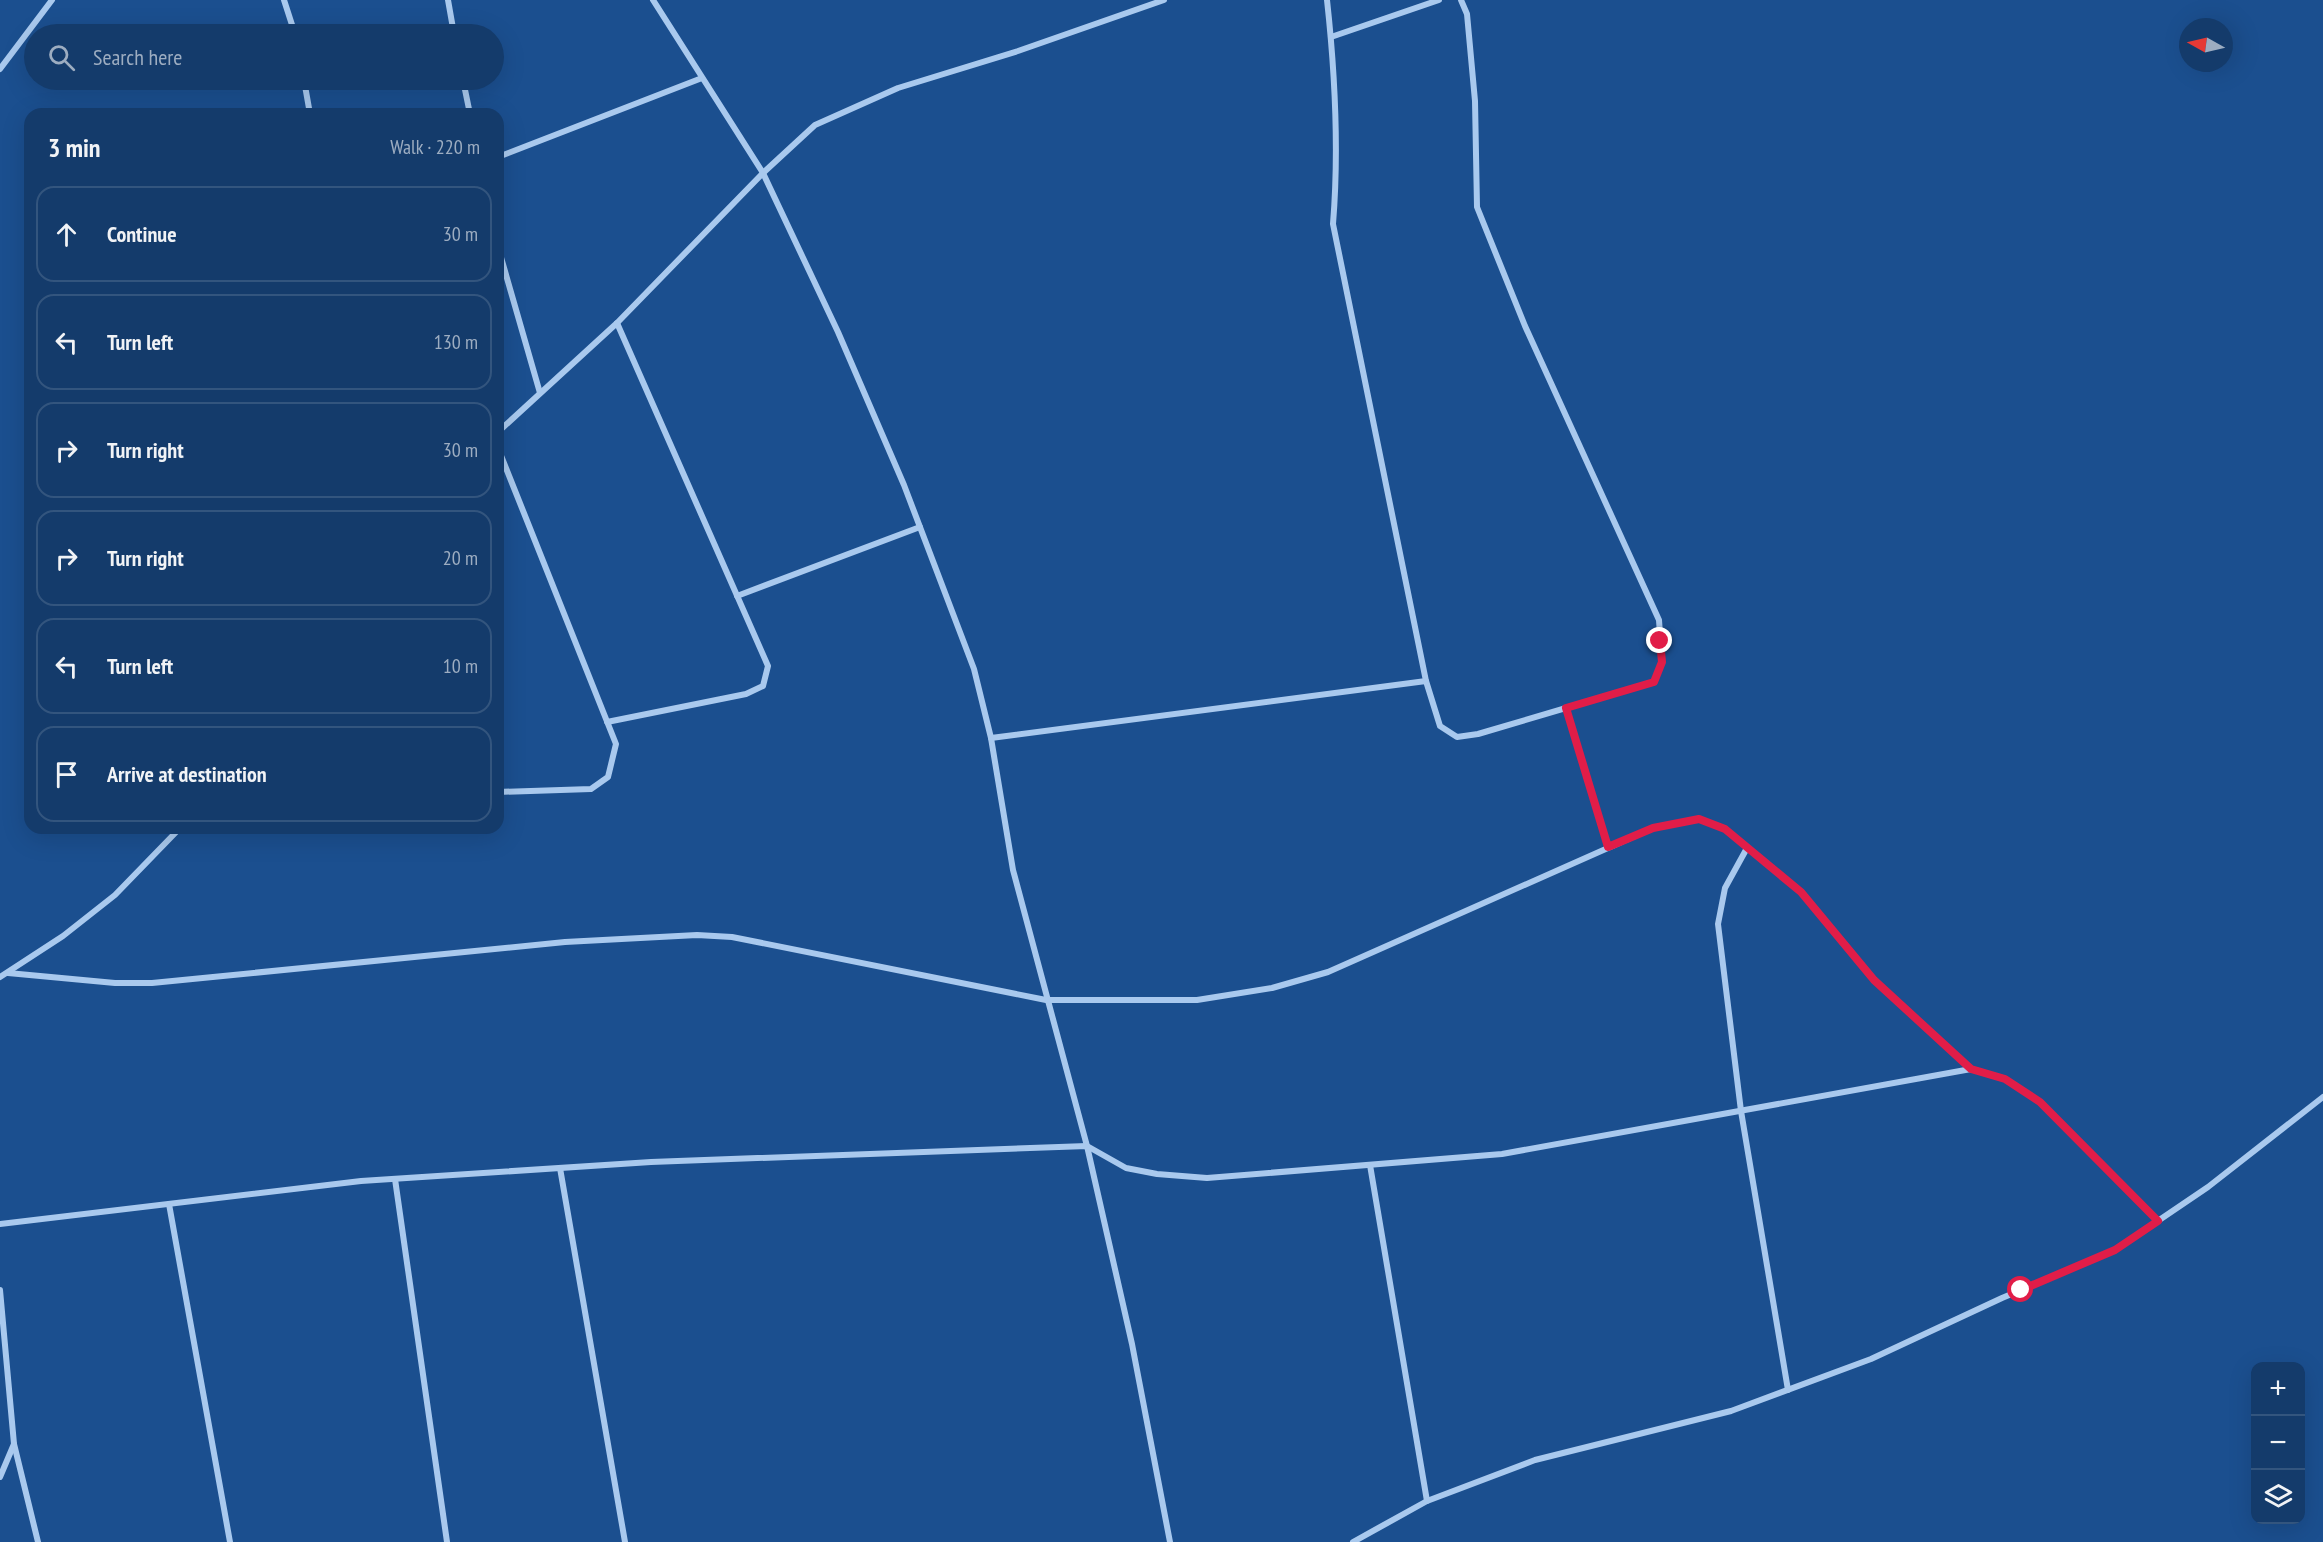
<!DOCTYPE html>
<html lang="en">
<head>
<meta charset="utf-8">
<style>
  body { margin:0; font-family:"PT Sans Narrow",sans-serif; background:#214673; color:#f1f3f6 }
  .controls { position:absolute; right:18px; bottom:18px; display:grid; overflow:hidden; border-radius:12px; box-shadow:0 6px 24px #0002 }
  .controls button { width:54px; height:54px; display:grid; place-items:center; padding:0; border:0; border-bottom:2px solid #33557e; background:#143b6b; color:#f1f3f6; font:30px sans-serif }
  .compass { position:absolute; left:2179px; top:18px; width:54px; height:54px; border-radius:50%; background:#143b6b; box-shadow:0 6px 24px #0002; rotate:278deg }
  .stop { position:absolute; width:18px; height:18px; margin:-14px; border:4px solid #e11d48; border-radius:50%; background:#fff }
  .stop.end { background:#e11d48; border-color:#fff; box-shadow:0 2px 6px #0008 }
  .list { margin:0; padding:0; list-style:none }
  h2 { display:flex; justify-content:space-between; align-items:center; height:78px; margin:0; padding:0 24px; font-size:26px }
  h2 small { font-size:20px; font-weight:400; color:#9dadc1 }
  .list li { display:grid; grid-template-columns:39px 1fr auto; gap:18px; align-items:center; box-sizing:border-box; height:96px; margin:0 12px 12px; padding:0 12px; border:2px solid #33557e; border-radius:18px }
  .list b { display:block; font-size:22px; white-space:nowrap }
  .list em { font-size:20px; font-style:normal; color:#9dadc1 }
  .icon { flex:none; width:33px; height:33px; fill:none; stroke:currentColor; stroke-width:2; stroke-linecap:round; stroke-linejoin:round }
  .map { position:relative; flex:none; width:2323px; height:1542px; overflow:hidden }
  .search { position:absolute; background:#143b6b; box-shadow:0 6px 24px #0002; left:24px; top:24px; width:480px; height:66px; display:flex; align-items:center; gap:15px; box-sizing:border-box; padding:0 21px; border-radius:33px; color:#9dadc1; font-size:22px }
  .panel { position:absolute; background:#143b6b; box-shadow:0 6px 24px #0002; left:24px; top:108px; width:480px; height:726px; border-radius:18px }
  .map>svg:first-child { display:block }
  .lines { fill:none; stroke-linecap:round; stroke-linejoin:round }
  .minor { stroke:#a9c9ee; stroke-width:6 }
  .route { stroke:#e11d48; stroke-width:8 }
</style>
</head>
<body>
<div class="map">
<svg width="2323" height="1542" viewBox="0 0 2323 1542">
  <rect width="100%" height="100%" fill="#1b4f8f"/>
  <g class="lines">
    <g class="minor">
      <polyline points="284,0 295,34"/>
      <polyline points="448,0 454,34"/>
      <polyline points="653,0 763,173 838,332 904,485 974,669 991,738 1013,870 1087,1146 1132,1344 1170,1542"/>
      <polyline points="1331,37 1439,0"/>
      <polyline points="0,69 52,0"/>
      <polyline points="304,80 310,114"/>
      <polyline points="463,80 470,114"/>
      <polyline points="498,157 702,78"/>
      <polyline points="498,247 540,393"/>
      <polyline points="498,432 617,323 763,173 815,125 898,88 1018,51 1164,0"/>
      <polyline points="498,448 616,744 608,777 591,789 498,792"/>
      <polyline points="737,596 920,527"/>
      <polyline points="1426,681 1440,726 1457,737 1478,734 1654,682 1662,662 1659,620 1525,326 1477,207 1475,101 1467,14 1461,0"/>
      <polyline points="1566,708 1608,847"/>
      <polyline points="607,722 746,694 763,686 768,666 617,323"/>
      <path d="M 991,738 L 1426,681 L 1333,224 C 1339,151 1335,73 1327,0"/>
      <polyline points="1747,848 1725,888 1718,924 1741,1111 1788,1390"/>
      <polyline points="8,973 115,983 152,983 565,942 697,935 732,937 1046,1000 1197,1000 1272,988 1328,972 1653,828 1699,819 1725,829 1801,892 1874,980 1971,1069"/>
      <polyline points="0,977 63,936 115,895 180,828"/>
      <polyline points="1370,1165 1427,1501"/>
      <polyline points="560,1168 625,1542"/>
      <polyline points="395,1179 447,1542"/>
      <polyline points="169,1204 230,1542"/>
      <polyline points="0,1224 361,1181 651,1162 1087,1146 1126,1168 1157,1174 1207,1178 1502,1154 1971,1069 2005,1079 2040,1102 2158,1221"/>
      <polyline points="0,1290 14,1444 0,1477"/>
      <polyline points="14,1444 38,1542"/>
      <polyline points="1353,1542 1427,1501 1535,1460 1731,1411 1871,1359 2002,1298 2115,1250 2208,1187 2323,1097"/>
    </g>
  </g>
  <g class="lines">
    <polyline class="route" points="1660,641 1662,662 1654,682 1566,708 1608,847 1653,828 1699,819 1725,829 1801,892 1874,980 1971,1069 2005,1079 2040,1102 2158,1221 2115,1250 2021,1290"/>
  </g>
</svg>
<div class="controls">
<button>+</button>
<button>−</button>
<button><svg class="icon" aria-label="layers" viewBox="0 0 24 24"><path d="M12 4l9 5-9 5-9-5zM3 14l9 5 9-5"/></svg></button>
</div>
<svg class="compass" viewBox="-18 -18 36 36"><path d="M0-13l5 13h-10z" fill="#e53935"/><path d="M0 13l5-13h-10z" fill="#9dadc1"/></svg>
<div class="stop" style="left:2021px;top:1290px"></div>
<div class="stop end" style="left:1660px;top:641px"></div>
<div class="search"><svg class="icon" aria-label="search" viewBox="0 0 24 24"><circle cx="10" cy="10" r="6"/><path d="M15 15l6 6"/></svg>Search here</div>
<section class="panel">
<h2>3 min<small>Walk · 220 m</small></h2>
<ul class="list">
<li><svg class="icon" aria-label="ahead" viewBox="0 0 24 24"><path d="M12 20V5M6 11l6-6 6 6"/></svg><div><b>Continue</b></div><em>30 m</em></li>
<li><svg class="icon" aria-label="left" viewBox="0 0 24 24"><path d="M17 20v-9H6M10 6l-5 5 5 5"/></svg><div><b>Turn left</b></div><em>130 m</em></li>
<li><svg class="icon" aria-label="right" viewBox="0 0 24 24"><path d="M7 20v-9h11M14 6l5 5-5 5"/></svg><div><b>Turn right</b></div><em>30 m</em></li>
<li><svg class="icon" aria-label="right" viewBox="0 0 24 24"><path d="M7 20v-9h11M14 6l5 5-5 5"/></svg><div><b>Turn right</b></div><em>20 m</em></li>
<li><svg class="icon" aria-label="left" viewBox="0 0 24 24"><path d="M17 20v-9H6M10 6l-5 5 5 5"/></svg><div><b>Turn left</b></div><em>10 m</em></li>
<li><svg class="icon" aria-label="arrive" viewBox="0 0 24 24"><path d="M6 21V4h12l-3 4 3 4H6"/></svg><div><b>Arrive at destination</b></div></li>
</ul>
</section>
</div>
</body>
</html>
